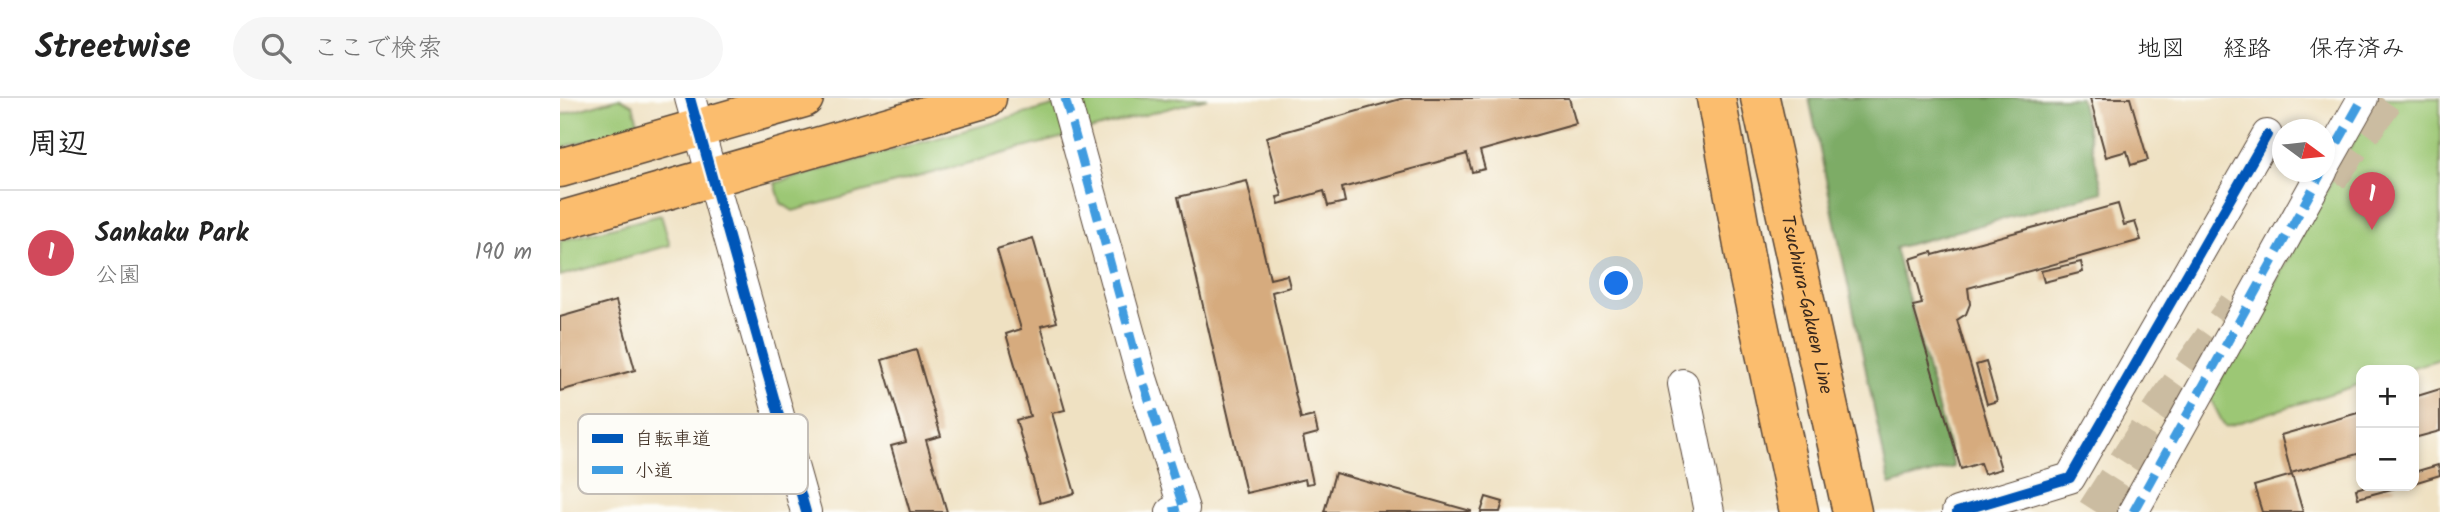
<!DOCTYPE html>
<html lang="ja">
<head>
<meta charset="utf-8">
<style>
  body { margin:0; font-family:Kalam,"Klee One",sans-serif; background:#f6f6f6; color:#222 }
  .controls { position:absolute; right:21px; bottom:21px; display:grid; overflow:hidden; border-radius:14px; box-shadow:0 4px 10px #0003 }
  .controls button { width:63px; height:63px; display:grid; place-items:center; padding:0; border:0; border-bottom:2px solid #e0e0e0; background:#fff; color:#222; font:35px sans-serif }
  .compass { position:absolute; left:1712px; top:21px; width:63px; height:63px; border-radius:50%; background:#fff; box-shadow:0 4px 10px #0003; rotate:105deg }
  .you { position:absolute; left:1057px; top:186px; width:24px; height:24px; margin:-18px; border:5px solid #fff; border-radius:50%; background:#1a73e8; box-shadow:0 0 0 10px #1a73e833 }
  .badge { display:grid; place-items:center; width:46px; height:46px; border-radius:50%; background:#d1495b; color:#fff; font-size:23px; font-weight:700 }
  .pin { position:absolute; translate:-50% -58px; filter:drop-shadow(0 2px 4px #0008) }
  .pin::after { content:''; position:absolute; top:37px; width:24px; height:21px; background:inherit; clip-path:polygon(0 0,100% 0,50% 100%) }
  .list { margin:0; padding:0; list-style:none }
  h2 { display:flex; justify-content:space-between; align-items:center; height:91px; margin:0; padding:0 28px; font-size:30px }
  h2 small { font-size:23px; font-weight:400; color:#767676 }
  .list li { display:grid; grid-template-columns:46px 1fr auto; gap:21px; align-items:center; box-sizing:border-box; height:126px; padding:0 28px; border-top:2px solid #e0e0e0 }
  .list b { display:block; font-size:26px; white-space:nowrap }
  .list p { margin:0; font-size:23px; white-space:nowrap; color:#767676 }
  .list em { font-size:23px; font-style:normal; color:#767676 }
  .icon { flex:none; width:38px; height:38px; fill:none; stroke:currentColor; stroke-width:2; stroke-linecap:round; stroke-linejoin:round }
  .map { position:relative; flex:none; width:1880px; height:414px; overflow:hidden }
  header { display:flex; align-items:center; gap:42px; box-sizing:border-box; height:98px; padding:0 35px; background:#fff; border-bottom:2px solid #e0e0e0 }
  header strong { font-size:33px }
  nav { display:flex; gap:38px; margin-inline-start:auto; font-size:24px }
  .search { width:490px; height:63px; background:#f6f6f6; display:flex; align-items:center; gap:18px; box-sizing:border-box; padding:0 24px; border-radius:38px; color:#767676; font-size:26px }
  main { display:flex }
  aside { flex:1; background:#fff }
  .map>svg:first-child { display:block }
  .green { fill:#9cc774; stroke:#6c7849; stroke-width:2 }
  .forest { fill:#7dac66; stroke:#5c6b42; stroke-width:2 }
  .building { fill:#d6ab7e }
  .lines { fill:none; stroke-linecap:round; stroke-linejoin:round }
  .major-tunnel { stroke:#cbbca1; stroke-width:38; stroke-dasharray:38 19; stroke-linecap:butt }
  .minor-casing { stroke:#564537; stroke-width:32 }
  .major-casing { stroke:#564537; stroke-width:41 }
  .minor { stroke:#fff; stroke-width:30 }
  .major { stroke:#fbbd6e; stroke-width:38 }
  .quiet { stroke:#3f9ce0; stroke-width:9; stroke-dasharray:18 9; stroke-linecap:butt }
  .cycleway-casing { stroke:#fdfcf7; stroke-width:15 }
  .cycleway { stroke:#0057b8; stroke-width:10 }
  .labels { text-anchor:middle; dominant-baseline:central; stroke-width:6; stroke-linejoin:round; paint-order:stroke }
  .street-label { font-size:19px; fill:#3b2a1e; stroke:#fdfcf7 }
  .key { fill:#fdfcf7; stroke:#c3bdb6; stroke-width:2 }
  .key-label { font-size:19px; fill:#3b2a1e }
</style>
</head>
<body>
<header>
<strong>Streetwise</strong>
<div class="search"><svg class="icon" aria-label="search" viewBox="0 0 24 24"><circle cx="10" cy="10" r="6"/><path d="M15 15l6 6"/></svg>ここで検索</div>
<nav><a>地図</a><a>経路</a><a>保存済み</a></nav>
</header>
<main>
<aside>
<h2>周辺<small></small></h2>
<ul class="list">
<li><span class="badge">1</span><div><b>Sankaku Park</b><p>公園</p></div><em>190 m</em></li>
</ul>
</aside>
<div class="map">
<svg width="1880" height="414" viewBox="0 0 1880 414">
  <rect width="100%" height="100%" fill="#fdfcf7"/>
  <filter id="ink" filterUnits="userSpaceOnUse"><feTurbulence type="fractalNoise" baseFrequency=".0143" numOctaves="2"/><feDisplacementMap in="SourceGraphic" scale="14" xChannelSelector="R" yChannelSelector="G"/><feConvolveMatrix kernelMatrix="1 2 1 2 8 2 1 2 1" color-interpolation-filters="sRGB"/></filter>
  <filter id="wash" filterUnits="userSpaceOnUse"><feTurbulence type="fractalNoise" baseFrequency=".00686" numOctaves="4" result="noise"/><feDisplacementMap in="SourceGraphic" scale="28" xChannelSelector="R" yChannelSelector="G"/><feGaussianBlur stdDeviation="1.57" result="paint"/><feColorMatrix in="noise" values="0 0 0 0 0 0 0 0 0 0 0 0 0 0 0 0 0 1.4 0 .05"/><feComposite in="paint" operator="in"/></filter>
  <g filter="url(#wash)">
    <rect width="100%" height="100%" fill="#efe1c2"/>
    <g class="green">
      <polygon points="60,0 73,7 79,28 0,50 0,17"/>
      <polygon points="522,0 647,0 233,113 221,105 215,85"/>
      <polygon points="1826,0 1880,0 1880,261 1844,272 1801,272 1801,286 1665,329 1650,300 1817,2"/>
      <polygon points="101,117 110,147 0,178 0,143"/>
    </g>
    <polygon class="forest" points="1249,0 1520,0 1543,94 1335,150 1394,369 1330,387"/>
    <g id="blocks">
      <g class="building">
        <polygon points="844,0 1009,0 1016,26 920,53 925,71 912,74 907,56 782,90 785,104 768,108 764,93 719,106 717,99 722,98 706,39"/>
        <polygon points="1530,0 1570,0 1588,62 1571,67 1567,53 1546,59"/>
        <polygon points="687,83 710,181 727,177 730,189 712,194 741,321 754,318 758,335 743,339 753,385 746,386 745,381 686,395 618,99"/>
        <polygon points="1558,106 1564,127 1575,124 1581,142 1408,190 1410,206 1406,216 1397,222 1441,371 1424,376 1420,365 1401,371 1353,208 1362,206 1350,161 1372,154 1373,157"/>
        <polygon points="473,140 497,224 481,228 505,312 492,315 515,395 480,405 456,322 470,318 446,236 461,231 437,151"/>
        <polygon points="1521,164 1523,174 1484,184 1481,173"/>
        <polygon points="56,203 75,272 0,293 0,219"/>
        <polygon points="356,252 381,338 366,342 387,414 350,414 331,348 346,344 322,262"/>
        <polygon points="1426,264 1437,303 1427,306 1416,267"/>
        <polygon points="1880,291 1880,333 1854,340 1854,299"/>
        <polygon points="1801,314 1801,355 1731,375 1721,337"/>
        <polygon points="1878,367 1880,377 1854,385 1854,374"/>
        <polygon points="775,375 911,413 911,414 764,414"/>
        <polygon points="1732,377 1743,414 1702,414 1694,388"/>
        <polygon points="1806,388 1834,388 1835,390 1798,400 1796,391"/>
        <polygon points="926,399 943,404 940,414 921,414"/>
      </g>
    </g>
  </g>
  <g filter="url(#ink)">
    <use href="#blocks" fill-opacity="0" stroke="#564537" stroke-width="2"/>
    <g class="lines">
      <g class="major-tunnel">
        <polyline points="1769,79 1825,0"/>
        <polyline points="1536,414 1589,331 1677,208"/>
      </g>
      <defs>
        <g id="minor">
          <polyline points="130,0 246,414"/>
          <polyline points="505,0 581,277 624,411 611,414"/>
          <polyline points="1764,69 1803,0"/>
          <polyline points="1123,286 1149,414"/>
          <polyline points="1397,414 1510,380 1707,37"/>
          <polyline points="1573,414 1762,74"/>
        </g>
        <g id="major">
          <polyline points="1156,0 1189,180 1239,414"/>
          <path id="s1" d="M 1200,0 L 1292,414"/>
          <polyline points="0,70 244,0"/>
          <polyline points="0,123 427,0"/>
        </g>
      </defs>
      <use href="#minor" class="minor-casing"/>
      <use href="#major" class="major-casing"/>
      <use href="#minor" class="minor"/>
      <use href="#major" class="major"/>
      <g class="quiet">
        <polyline points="505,0 581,277 624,411 611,414"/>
        <polyline points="1764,69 1803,0"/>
        <polyline points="1573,414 1762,74"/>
      </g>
      <defs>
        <g id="cycleway">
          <polyline points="130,0 246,414"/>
          <polyline points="1397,414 1510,380 1707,37"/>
        </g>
      </defs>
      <use href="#cycleway" class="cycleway-casing"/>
      <use href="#cycleway" class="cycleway"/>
    </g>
  </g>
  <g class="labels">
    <g class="street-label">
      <text stroke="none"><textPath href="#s1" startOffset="212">Tsuchiura-Gakuen Line</textPath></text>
    </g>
  </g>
  <rect x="18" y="316" width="230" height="80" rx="10" class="key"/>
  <rect x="32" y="336" width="31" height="9" fill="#0057b8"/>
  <rect x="32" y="368" width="31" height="8" fill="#3f9ce0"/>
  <g class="key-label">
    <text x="75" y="347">自転車道</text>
    <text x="75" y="379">小道</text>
  </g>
</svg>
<div class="controls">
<button>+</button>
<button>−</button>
</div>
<svg class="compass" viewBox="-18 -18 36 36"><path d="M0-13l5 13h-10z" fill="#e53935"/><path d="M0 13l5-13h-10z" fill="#767676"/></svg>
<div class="you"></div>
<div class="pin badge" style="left:1812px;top:132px">1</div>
</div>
</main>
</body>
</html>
